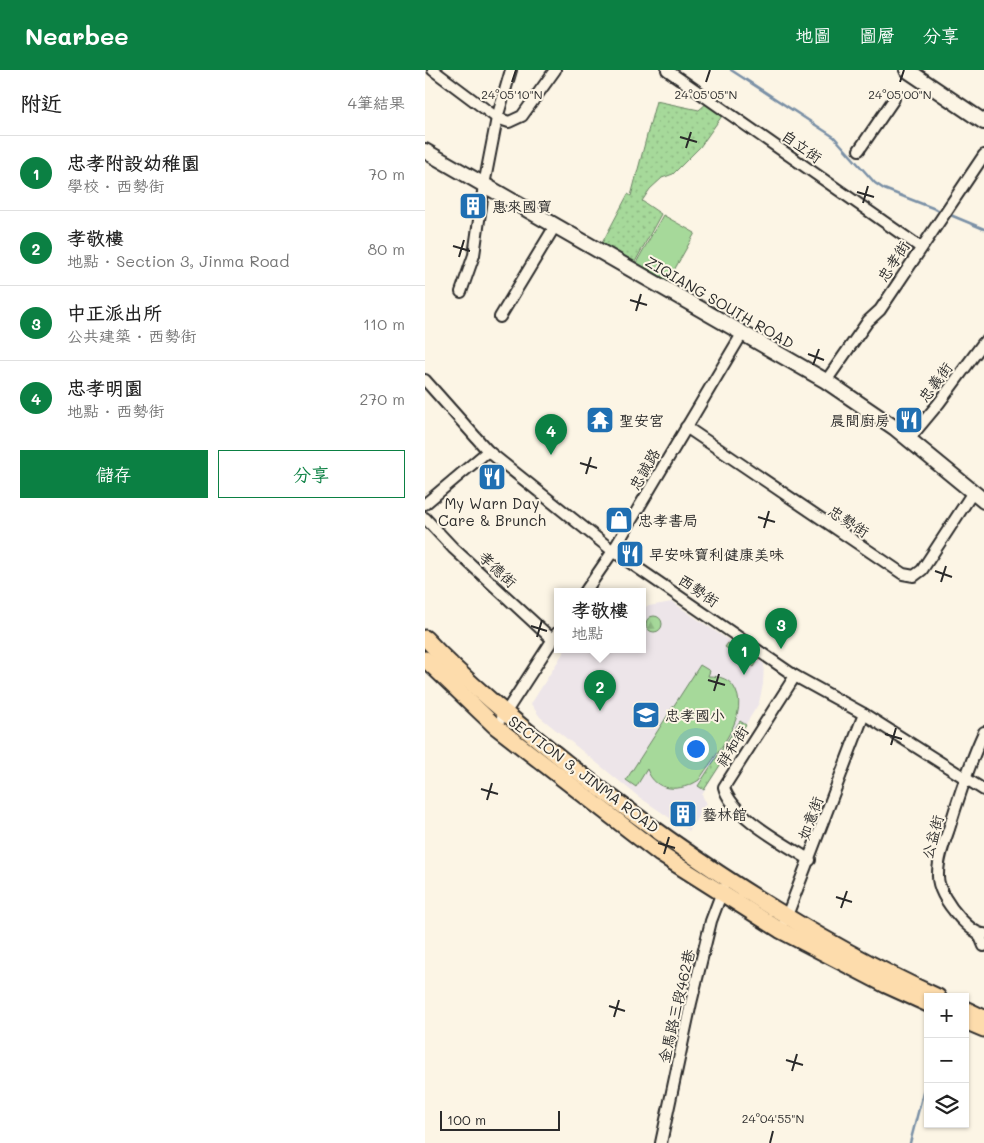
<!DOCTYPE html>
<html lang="zh-TW">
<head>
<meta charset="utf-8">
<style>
  body { margin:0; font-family:Mali,"LXGW WenKai TC",sans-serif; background:#f6f6f6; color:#222 }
  .controls { position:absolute; right:15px; bottom:15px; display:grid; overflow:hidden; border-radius:0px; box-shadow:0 1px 4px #0004 }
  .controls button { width:45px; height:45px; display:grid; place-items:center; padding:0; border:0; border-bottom:1px solid #e0e0e0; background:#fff; color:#222; font:25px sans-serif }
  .scale { position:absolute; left:15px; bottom:12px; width:120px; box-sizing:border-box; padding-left:5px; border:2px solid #2b2b2b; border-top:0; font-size:14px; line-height:18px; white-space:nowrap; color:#2b2b2b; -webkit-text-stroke:4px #fcf5e5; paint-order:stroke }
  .you { position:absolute; left:270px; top:678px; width:18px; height:18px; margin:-12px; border:4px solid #fff; border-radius:50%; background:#1a73e8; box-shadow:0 0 0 8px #1a73e833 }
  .badge { display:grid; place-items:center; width:32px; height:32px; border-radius:50%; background:#0b8043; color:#fff; font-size:16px; font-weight:700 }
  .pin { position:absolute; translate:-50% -41px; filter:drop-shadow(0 1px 2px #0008) }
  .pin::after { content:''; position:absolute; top:26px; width:18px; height:15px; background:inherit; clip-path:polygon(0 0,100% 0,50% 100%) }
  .popup { position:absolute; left:129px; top:518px; width:92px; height:65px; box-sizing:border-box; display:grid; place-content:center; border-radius:0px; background:#fff; filter:drop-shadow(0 1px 4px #0005); font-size:16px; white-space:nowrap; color:#767676 }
  .popup b { font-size:19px; color:#222 }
  .popup::after { content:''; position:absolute; left:50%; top:100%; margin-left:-10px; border:10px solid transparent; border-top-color:#fff }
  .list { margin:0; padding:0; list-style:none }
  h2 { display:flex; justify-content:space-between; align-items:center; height:65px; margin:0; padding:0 20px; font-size:21px }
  h2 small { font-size:16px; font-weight:400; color:#767676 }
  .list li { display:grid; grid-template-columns:32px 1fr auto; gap:15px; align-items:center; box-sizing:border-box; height:75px; padding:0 20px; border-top:1px solid #e0e0e0 }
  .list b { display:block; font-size:19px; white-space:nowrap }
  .list p { margin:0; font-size:16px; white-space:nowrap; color:#767676 }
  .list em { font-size:16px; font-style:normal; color:#767676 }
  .actions { display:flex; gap:10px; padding:15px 20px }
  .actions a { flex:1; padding:11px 0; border:1px solid #0b8043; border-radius:0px; text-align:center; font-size:18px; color:#0b8043 }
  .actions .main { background:#0b8043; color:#fff }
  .icon { flex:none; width:28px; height:28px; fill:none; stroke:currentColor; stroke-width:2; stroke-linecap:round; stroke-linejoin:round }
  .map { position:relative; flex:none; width:559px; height:1073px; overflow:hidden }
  header { display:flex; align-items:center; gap:30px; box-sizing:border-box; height:70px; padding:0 25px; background:#0b8043; color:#fff }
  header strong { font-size:24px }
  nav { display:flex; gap:28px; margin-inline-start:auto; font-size:18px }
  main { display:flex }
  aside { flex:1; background:#fff }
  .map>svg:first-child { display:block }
  .built { fill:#ede5e9 }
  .grass { fill:url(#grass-dots); stroke:#688262 }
  .forest { fill:url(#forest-firs); stroke:#688262 }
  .garden { fill:#a6d99a; stroke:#688262 }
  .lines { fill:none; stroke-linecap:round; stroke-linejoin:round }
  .stream { stroke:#7a90a6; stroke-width:2.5 }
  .street-casing { stroke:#2b2b2b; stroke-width:14 }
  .secondary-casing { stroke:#2b2b2b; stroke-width:18 }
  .primary-casing { stroke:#2b2b2b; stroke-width:19 }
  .street { stroke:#fcf5e5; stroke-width:10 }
  .secondary { stroke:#fcf5e5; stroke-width:14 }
  .primary { stroke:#fddcac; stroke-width:15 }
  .ticks { fill:none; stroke:#2b2b2b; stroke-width:2 }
  .labels { text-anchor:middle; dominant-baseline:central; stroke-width:4; stroke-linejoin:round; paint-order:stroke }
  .street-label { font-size:15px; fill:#2b2b2b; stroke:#fcf5e5 }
  .poi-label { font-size:15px; fill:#2b2b2b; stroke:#fcf5e5; text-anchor:start }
  .ticks-label { font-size:12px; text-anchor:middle; fill:#2b2b2b; stroke:#fcf5e5; stroke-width:4; stroke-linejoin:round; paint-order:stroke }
</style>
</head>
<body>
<header>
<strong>Nearbee</strong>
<nav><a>地圖</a><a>圖層</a><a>分享</a></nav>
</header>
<main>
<aside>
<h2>附近<small>4筆結果</small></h2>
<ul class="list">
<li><span class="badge">1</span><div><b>忠孝附設幼稚園</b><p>學校 · 西勢街</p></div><em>70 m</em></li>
<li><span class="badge">2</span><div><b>孝敬樓</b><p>地點 · Section 3, Jinma Road</p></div><em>80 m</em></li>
<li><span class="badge">3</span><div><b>中正派出所</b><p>公共建築 · 西勢街</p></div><em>110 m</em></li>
<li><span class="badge">4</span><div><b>忠孝明園</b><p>地點 · 西勢街</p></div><em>270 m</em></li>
</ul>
<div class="actions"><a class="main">儲存</a><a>分享</a></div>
</aside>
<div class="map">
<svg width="559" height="1073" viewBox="0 0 559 1073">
  <defs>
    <pattern id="grass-dots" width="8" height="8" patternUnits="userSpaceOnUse" patternTransform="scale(1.25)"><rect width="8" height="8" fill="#a6d99a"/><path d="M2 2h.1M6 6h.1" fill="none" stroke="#8fba85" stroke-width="1.8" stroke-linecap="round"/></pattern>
    <pattern id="forest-firs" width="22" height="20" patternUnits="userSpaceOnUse" patternTransform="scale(1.25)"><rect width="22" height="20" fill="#a6d99a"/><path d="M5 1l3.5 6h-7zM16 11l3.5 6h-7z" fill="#8fba85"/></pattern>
  </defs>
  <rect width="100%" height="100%" fill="#fcf5e5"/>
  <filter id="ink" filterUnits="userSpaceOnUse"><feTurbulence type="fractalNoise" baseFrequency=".02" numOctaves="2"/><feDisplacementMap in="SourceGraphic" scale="10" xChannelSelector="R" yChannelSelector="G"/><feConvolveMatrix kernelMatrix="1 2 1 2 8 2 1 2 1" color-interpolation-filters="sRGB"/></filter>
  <g filter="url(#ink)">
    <polygon class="built" points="247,532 339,594 338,614 334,633 277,725 281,733 264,761 214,727 115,647 106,634 140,580 218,580 218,537"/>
    <g class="grass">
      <polygon points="231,31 274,40 282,33 297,46 275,77 248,104 237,108 225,119 217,131 236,144 210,192 176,175 203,124 206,126"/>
      <polygon points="303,573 332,592 329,597 300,577"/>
      <polygon points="315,651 321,655 279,720 273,716"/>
    </g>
    <circle class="forest" cx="229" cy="554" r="8"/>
    <g class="garden">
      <polygon points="238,145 270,163 243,211 211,193"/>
      <path d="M 275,595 L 285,601 L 283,606 C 295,606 306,609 311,621 C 324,648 288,687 274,710 C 256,722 230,723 222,699 L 211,717 L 201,710 Z"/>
    </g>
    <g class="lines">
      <g class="stream">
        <polyline points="306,0 409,67 450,113 459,119 518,142"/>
        <polyline points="523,144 559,159"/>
        <polyline points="485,1073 503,1004"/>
      </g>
      <defs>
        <g id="street">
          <polyline points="8,0 72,48 84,52 97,46 130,0"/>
          <polyline points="242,0 495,177"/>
          <polyline points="434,80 469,29"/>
          <polyline points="36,222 49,185 59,115 72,48 86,0"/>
          <polyline points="75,247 130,156"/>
          <polyline points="0,310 63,381 188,481 370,606 439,644 559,720"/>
          <polyline points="401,311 443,251 455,240 559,85"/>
          <polyline points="261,357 478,504 489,506 497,500 548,422"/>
          <polyline points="484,369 514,333 559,272"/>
          <polyline points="0,434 63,381"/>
          <polyline points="0,448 28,478 128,570"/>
          <polyline points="160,522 188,481 317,264"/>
          <path d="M 370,606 L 299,717 C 306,746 360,774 385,790"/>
          <polyline points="77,648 132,563"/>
          <path d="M 559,662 C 544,694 534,726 524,759 C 519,773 513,789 513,804 C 512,819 525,837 535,848 C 541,854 550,864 559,864"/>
          <polyline points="360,851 439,644"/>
          <polyline points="554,864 559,876"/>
          <polyline points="236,1073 266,933 286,851 298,819"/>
        </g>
        <g id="secondary">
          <polyline points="482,0 559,52"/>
          <polyline points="0,81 401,311 470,358 559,431"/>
        </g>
        <g id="primary">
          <path d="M 0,568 C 45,616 97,657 148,698 C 261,786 382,867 513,927"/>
          <polyline points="0,589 70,656 235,784 355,860 461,915 503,934"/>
          <polyline points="540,939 559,948"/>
          <polyline points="540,951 559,959"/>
        </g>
      </defs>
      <use href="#street" class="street-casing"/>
      <use href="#secondary" class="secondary-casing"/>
      <use href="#primary" class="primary-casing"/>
      <use href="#street" class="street"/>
      <use href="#secondary" class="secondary"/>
      <use href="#primary" class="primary"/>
    </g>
  </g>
  <path class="ticks" d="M 87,12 L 91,0M 281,12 L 285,0M 475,12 L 479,0M 255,67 L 272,72M 261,78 L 266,62M 432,122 L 449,127M 438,133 L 443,116M 28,176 L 45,181M 34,187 L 39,170M 205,230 L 222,235M 211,241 L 216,224M 383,284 L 399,290M 388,295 L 394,279M 155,393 L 172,398M 161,404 L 166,387M 333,447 L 350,452M 339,458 L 344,441M 510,501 L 527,507M 516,512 L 521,496M 106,556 L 122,561M 112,567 L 117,550M 283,610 L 300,615M 289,621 L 294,604M 460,664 L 477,669M 466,675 L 471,658M 56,719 L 73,724M 62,730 L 67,713M 233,773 L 250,778M 239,784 L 244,767M 411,827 L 427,832M 416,838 L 422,821M 184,936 L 200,941M 189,947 L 194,930M 361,990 L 378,995M 367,1001 L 372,984M 345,1073 L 348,1061"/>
  <defs>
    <symbol id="building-square" viewBox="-11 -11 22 22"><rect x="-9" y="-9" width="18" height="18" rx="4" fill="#1f6fb2" stroke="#fcf5e5"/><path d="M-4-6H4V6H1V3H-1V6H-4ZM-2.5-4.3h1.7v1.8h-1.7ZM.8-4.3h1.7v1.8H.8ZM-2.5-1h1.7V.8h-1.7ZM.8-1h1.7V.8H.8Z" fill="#fff"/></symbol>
    <symbol id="temple-square" viewBox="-11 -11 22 22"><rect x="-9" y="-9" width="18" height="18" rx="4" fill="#1f6fb2" stroke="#fcf5e5"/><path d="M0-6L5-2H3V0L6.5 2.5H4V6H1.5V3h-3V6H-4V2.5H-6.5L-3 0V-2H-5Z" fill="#fff"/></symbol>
    <symbol id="restaurant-square" viewBox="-11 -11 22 22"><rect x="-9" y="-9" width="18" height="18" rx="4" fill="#1f6fb2" stroke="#fcf5e5"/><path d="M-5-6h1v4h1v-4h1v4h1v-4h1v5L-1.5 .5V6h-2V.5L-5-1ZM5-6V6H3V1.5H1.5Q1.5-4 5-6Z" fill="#fff"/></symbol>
    <symbol id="shop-square" viewBox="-11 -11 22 22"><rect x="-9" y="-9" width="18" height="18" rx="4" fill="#1f6fb2" stroke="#fcf5e5"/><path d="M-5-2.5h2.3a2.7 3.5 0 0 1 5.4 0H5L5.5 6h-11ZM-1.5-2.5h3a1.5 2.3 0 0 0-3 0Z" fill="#fff"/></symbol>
    <symbol id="school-square" viewBox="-11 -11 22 22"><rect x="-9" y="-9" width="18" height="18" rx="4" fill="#1f6fb2" stroke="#fcf5e5"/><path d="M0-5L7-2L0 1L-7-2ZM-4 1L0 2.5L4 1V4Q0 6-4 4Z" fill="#fff"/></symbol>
  </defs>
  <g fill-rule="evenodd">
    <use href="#building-square" x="32" y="120" width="32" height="32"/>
    <use href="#temple-square" x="159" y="334" width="32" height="32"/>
    <use href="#restaurant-square" x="468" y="334" width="32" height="32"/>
    <use href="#restaurant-square" x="51" y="391" width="32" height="32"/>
    <use href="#shop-square" x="178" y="434" width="32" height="32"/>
    <use href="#restaurant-square" x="189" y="468" width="32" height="32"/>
    <use href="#school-square" x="205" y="629" width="32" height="32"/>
    <use href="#building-square" x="242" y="728" width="32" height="32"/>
  </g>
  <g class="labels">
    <g class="street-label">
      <text transform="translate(377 76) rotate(35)">自立街</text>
      <text transform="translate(468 191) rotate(-57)">忠孝街</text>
      <text transform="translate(295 232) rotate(30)">ZIQIANG SOUTH ROAD</text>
      <text transform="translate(510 312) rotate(-53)">忠義街</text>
      <text transform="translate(219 399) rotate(-60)">忠誠路</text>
      <text transform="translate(424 451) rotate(33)">忠勢街</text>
      <text transform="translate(73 499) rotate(43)">孝德街</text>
      <text transform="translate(274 520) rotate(34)">西勢街</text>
      <text transform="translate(307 676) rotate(-57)">祥和街</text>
      <text transform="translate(159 704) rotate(37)">SECTION 3, JINMA ROAD</text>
      <text transform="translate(385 748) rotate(-70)">如意街</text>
      <text transform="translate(507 767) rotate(-75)">公益街</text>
      <text transform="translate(251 936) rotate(-77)">金馬路三段462巷</text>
    </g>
    <g class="poi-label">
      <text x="67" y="136">惠來國寶</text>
      <text x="194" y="350">聖安宮</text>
      <text x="465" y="350" text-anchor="end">晨間廚房</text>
      <text x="67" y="433" text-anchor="middle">My Warn Day<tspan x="67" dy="17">Care &amp; Brunch</tspan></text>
      <text x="213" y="450">忠孝書局</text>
      <text x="224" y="484">早安味寶利健康美味</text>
      <text x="240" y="645">忠孝國小</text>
      <text x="277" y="744">藝林館</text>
    </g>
  </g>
  <g class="ticks-label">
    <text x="87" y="29">24°05'10"N</text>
    <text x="281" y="29">24°05'05"N</text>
    <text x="475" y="29">24°05'00"N</text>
    <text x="348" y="1053">24°04'55"N</text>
  </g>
</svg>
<div class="controls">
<button>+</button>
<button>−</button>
<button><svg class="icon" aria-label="layers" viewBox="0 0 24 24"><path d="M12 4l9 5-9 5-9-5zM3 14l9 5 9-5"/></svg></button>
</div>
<div class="scale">100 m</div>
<div class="you"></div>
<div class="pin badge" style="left:319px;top:605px">1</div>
<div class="pin badge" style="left:175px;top:641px">2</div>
<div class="popup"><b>孝敬樓</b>地點</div>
<div class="pin badge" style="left:356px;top:579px">3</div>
<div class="pin badge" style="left:126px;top:385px">4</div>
</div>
</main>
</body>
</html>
